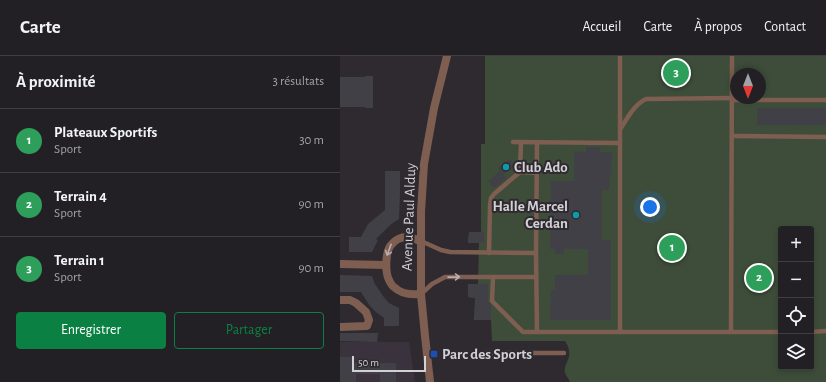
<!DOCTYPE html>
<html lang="fr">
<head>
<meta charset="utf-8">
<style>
  body { margin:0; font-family:"Alegreya Sans",sans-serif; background:#2a282c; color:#f1f3f6 }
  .controls { position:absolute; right:12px; bottom:12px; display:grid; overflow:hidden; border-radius:4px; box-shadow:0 2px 6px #0003 }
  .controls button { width:36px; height:36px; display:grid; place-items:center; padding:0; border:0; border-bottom:1px solid #3f3e41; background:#222024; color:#f1f3f6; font:20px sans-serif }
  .compass { position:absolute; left:390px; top:12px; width:36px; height:36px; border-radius:50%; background:#222024; box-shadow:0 2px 6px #0003; rotate:180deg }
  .scale { position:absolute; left:12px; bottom:10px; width:74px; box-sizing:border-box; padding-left:4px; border:2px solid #d2d0d4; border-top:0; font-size:11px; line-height:14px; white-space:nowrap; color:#d2d0d4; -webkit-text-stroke:3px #2e2a30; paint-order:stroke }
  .you { position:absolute; left:310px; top:151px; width:14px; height:14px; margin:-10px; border:3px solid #fff; border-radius:50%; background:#1a73e8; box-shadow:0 0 0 6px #1a73e833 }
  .badge { display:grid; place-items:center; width:26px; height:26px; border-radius:50%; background:#0b8043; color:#fff; font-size:13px; font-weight:700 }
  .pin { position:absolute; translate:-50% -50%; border:2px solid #fff; box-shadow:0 1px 4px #0006 }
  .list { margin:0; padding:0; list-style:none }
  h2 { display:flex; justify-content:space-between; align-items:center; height:52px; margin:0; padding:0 16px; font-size:17px }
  h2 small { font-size:13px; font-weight:400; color:#a2a3a6 }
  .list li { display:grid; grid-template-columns:26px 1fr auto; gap:12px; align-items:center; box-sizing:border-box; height:64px; padding:0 16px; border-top:1px solid #3f3e41 }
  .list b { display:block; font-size:15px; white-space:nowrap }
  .list p { margin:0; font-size:13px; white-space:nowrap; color:#a2a3a6 }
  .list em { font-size:13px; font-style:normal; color:#a2a3a6 }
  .actions { display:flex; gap:8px; padding:12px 16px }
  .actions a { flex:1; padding:9px 0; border:1px solid #0b8043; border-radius:4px; text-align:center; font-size:14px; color:#0b8043 }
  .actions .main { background:#0b8043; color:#fff }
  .icon { flex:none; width:22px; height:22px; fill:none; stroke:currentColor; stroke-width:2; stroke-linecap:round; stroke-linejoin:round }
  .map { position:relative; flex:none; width:486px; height:326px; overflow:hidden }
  header { display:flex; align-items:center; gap:24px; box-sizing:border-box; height:56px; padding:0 20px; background:#222024; border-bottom:1px solid #3f3e41 }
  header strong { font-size:19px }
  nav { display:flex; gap:22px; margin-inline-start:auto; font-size:14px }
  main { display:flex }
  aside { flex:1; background:#222024 }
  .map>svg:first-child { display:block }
  .built { fill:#3a333e }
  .green { fill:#3e4d3a; fill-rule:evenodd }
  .building { fill:#414046 }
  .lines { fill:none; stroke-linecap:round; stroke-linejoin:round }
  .service { stroke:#7d5e50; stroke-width:4.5 }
  .minor { stroke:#7d5e50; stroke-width:8 }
  .oneway { stroke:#b8aeac }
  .culture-dot { fill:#0f9aa8; stroke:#2e2a30; stroke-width:1.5 }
  .transit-dot { fill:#1a4fb4; stroke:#2e2a30; stroke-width:1.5 }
  .labels { text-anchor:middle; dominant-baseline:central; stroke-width:4; stroke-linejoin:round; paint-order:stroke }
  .poi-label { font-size:15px; font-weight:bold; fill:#d2d0d4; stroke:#2e2a30; text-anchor:start }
  .street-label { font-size:15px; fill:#d2d0d4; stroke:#2e2a30 }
</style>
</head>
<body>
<header>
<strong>Carte</strong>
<nav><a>Accueil</a><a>Carte</a><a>À propos</a><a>Contact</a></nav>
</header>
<main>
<aside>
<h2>À proximité<small>3 résultats</small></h2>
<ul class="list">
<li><span class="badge" style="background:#2e9e5b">1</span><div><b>Plateaux Sportifs</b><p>Sport</p></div><em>30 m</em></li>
<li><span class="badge" style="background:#2e9e5b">2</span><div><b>Terrain 4</b><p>Sport</p></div><em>90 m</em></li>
<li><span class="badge" style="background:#2e9e5b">3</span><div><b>Terrain 1</b><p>Sport</p></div><em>90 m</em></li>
</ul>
<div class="actions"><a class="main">Enregistrer</a><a>Partager</a></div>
</aside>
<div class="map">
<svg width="486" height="326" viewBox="0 0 486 326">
  <rect width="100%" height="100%" fill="#2e2a30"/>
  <polygon class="built" points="0,286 69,286 75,326 0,326"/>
  <path class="green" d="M 145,0 L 486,0 L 486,326 L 230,326 C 229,323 226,320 225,317 C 223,309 231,303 229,295 C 229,292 227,288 225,285 L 152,285 L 151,264 L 134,264 L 135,242 L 128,241 L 128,228 L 138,228 L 139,187 L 128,187 L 129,176 L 141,176 L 141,88 L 145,88 ZM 396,18 L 420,18 L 420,42 L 396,42 ZM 441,173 L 471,173 L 471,311 L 441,311 Z"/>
  <g class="building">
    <polygon points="25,20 33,20 33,52 25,52 25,51 0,51 0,21 25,21"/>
    <rect x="417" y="52" width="69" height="17"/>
    <polygon points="246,91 260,91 260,96 272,96 271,119 270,119 269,134 262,134 262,184 271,184 271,264 210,264 211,234 215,234 215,219 248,219 248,193 223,193 224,198 215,198 215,193 210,193 211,125 234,125 234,95 246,96"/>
    <polygon points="170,103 175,110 163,119 162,117 166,123 154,132 148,125 160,115 158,112"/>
    <polygon points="45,115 60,115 60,138 59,163 50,169 36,183 38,184 32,196 9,196 9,181 21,181 28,168 45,154"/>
    <polygon points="129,176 144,176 144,187 128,187"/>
    <polygon points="0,219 32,220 35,228 43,240 49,247 59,252 59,270 44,270 44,262 36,256 30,250 21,236 0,236"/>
    <polygon points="128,228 148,228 148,245 151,249 151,264 135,264 135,242 128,241"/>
    <polygon points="0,277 38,277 37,286 0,285"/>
    <polygon points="0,301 14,301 14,307 56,307 56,326 40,326 40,318 16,318 16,326 0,326"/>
  </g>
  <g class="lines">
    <g class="service">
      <polyline points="392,44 486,44"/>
      <path d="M 281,72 C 288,61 294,49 306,43 L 392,42"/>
      <polyline points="392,80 486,81"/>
      <polyline points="173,86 280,87"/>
      <polyline points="197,87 196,197 197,276 441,276"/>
      <polyline points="180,116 181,86"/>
      <polyline points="81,185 101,194 110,196 196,197"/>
      <polyline points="149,197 150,150 151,142 154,138 180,116 197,117"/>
      <polyline points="153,221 152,245 183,276 197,276"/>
      <polyline points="81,238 92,228 105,221 196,221"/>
      <polyline points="280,276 280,0"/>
      <polyline points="391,276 392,0"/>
      <polyline points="471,276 486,275"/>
      <polyline points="144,297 224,297"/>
    </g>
    <g class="minor">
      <path d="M 81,185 C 76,184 70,180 66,181 C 61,181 55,184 52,188 C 45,194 45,216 49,224 C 50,226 52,230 54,231 C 61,238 72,239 81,238"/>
      <polyline points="0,208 46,209"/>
      <polyline points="0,244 10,244 16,247 26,256 29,264 27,270 0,271"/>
      <polyline points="90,326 85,280 81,238 81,156 84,108 94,52 107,0"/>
    </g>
  </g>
  <defs><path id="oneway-shaft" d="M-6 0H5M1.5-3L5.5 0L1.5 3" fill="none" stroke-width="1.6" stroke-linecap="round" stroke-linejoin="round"/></defs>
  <g class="oneway">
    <use href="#oneway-shaft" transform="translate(49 194) rotate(110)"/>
    <use href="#oneway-shaft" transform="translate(114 221) rotate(-1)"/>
  </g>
  <g class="culture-dot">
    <circle cx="166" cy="111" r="4"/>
    <circle cx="236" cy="159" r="4"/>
  </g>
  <rect class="transit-dot" x="90" y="294" width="8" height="8" rx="2"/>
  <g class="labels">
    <g class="poi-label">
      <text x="174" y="111">Club Ado</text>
      <text x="228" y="150" text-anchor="end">Halle Marcel<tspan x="228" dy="17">Cerdan</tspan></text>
      <text x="102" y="298">Parc des Sports</text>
    </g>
    <g class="street-label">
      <text transform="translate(69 161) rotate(-88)">Avenue Paul Alduy</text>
    </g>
  </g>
</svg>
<div class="controls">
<button>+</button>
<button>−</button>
<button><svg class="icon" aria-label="locate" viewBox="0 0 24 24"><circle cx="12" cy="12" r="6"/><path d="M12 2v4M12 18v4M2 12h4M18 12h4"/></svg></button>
<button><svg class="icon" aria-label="layers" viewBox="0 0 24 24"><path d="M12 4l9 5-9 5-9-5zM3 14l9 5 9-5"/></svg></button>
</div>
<svg class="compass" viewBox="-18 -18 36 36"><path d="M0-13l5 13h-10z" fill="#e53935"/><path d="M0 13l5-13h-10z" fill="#a2a3a6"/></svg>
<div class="scale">50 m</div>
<div class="you"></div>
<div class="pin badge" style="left:332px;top:192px;background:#2e9e5b">1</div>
<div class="pin badge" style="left:419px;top:222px;background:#2e9e5b">2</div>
<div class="pin badge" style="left:336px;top:17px;background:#2e9e5b">3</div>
</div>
</main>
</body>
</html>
